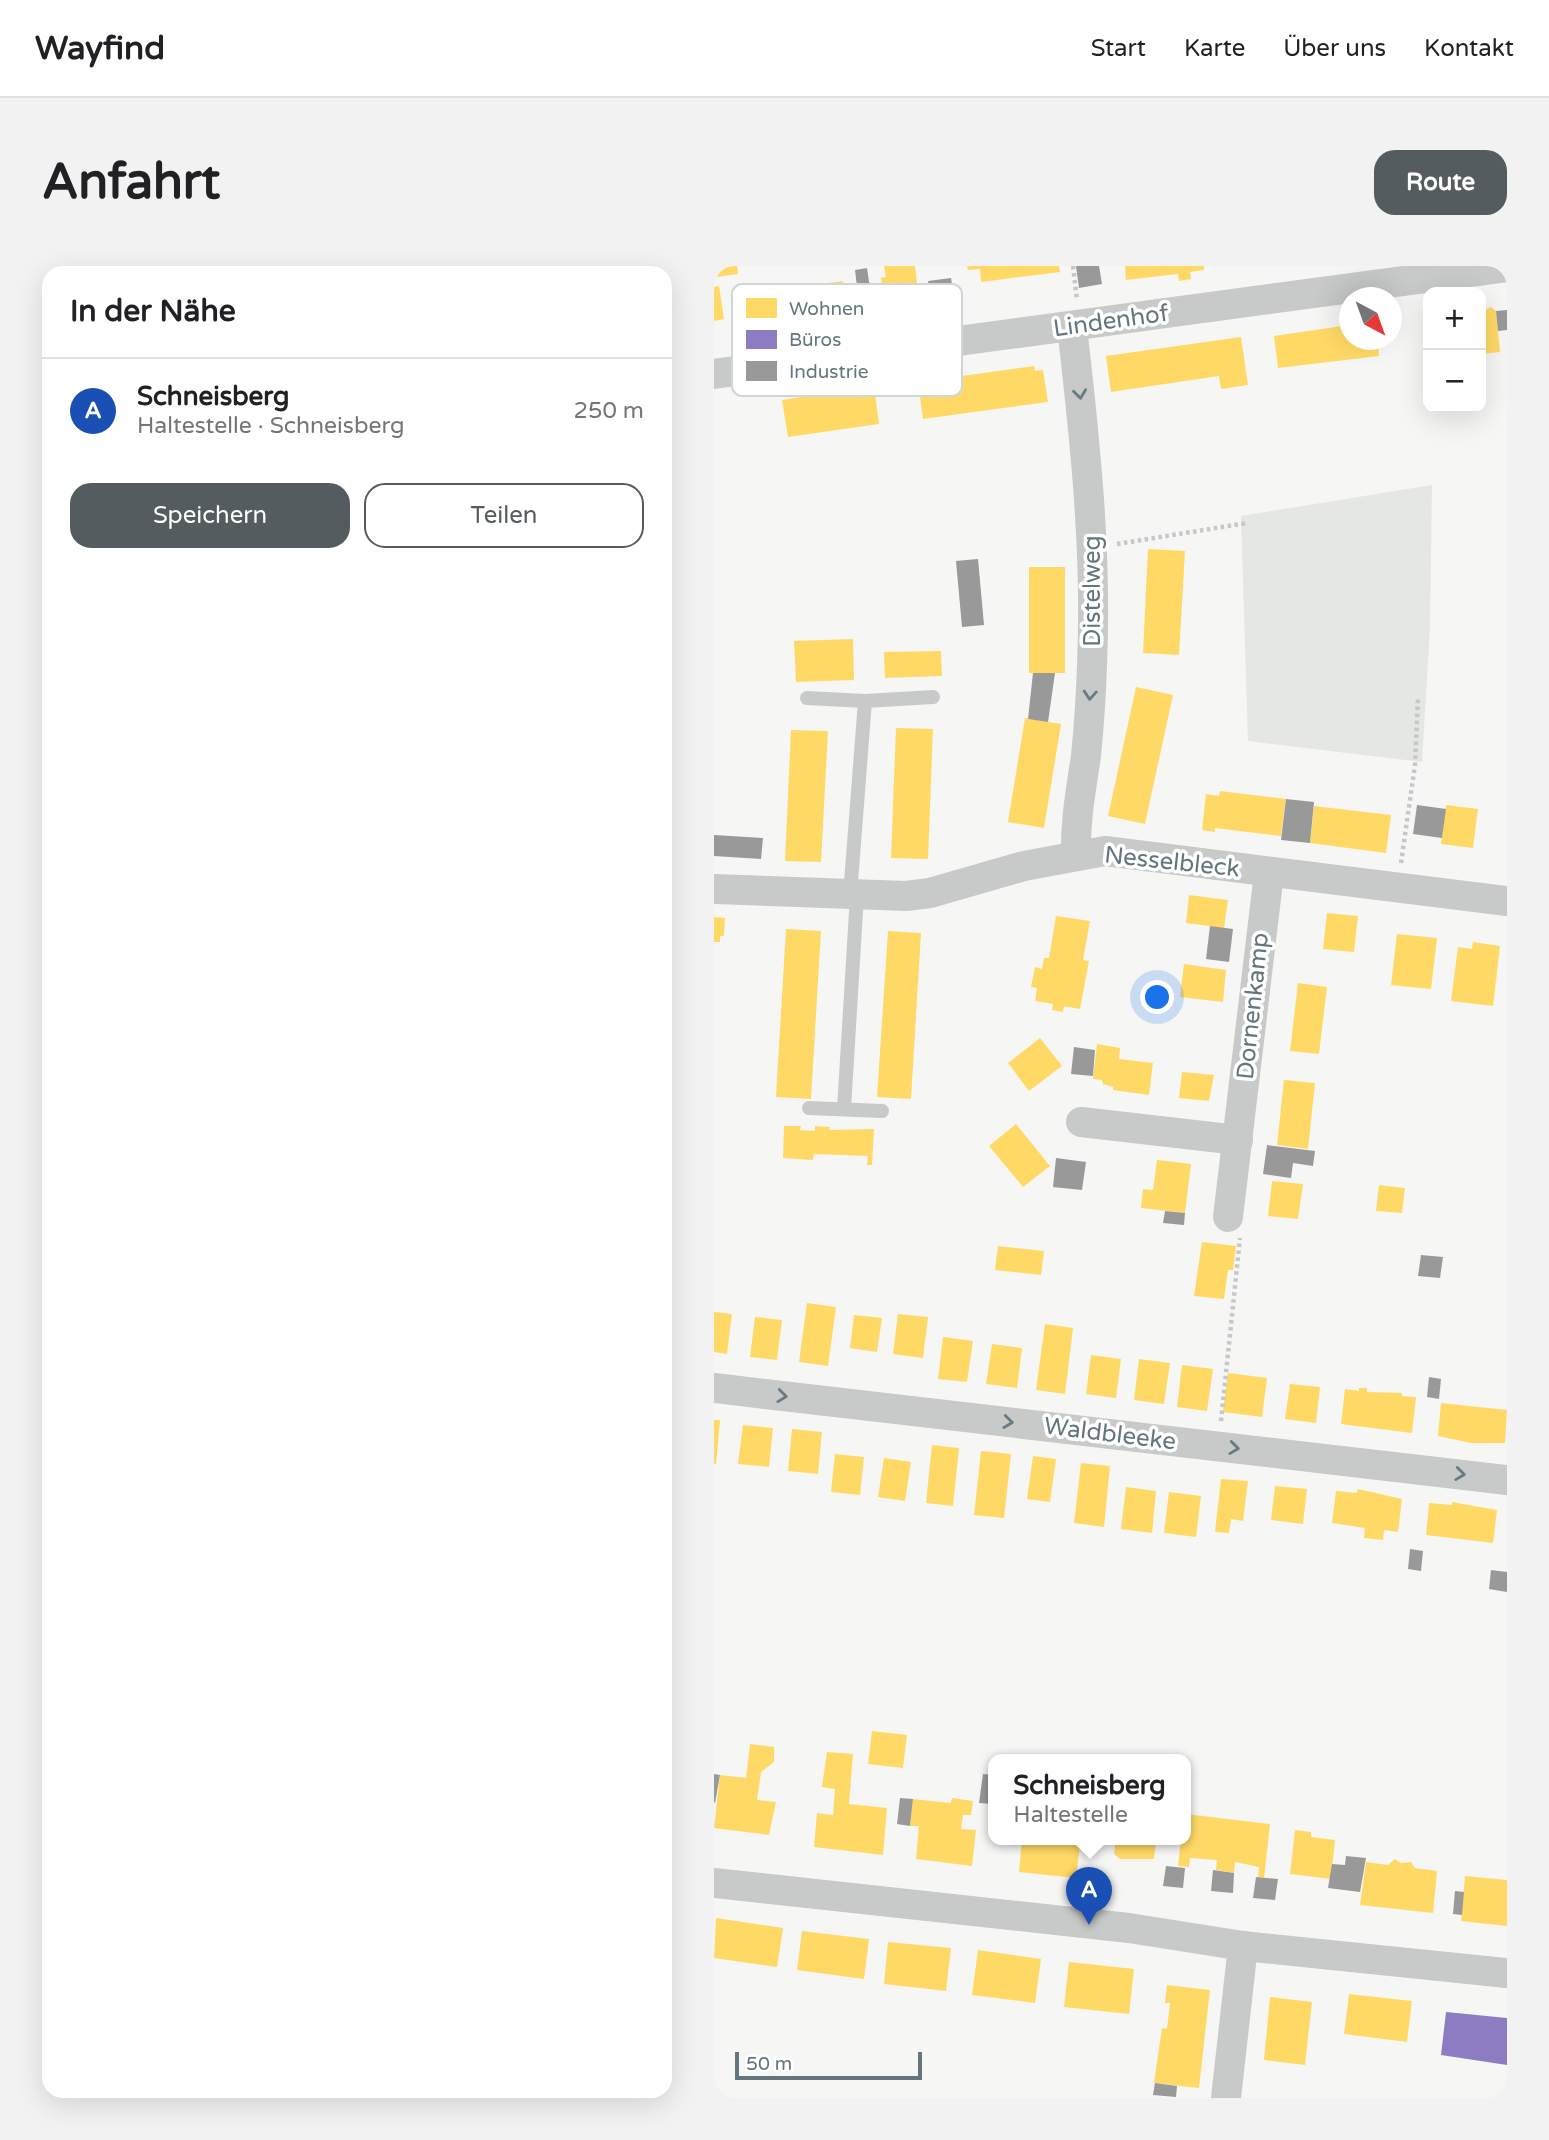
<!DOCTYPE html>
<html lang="de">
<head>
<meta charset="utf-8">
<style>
  body { margin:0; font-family:"Varela Round",sans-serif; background:#f2f2f2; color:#202124 }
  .controls { position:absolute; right:21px; top:21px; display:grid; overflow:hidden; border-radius:14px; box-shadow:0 7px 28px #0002 }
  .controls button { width:63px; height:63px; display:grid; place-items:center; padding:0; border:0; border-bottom:2px solid #e0e0e0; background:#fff; color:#202124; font:35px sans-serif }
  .compass { position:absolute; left:625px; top:21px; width:63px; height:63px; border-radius:50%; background:#fff; box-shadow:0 7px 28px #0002; rotate:139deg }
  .scale { position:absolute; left:21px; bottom:18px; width:187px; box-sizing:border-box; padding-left:7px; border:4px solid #63767e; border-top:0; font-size:19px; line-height:24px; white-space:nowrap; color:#63767e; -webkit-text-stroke:5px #fff; paint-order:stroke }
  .you { position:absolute; left:444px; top:732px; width:24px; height:24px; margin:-18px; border:5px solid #fff; border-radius:50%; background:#1a73e8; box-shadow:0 0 0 10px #1a73e833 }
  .badge { display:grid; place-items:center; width:46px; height:46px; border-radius:50%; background:#555c5f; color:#fff; font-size:23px; font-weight:700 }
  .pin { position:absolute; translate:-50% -58px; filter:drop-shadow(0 2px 4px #0008) }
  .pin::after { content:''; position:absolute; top:37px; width:24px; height:21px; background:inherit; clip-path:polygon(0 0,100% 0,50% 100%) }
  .popup { position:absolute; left:274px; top:1488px; width:203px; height:91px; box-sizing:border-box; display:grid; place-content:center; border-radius:14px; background:#fff; filter:drop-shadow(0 2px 5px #0005); font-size:23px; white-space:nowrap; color:#757577 }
  .popup b { font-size:26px; color:#202124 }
  .popup::after { content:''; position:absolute; left:50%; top:100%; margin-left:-14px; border:14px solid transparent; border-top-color:#fff }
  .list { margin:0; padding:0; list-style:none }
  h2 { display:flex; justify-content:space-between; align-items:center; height:91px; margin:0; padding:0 28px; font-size:30px }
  h2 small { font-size:23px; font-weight:400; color:#757577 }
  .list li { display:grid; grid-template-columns:46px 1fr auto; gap:21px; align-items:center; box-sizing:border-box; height:105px; padding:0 28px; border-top:2px solid #e0e0e0 }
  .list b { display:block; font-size:26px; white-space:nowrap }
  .list p { margin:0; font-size:23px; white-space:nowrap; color:#757577 }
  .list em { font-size:23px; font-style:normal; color:#757577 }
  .actions { display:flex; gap:14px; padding:21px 28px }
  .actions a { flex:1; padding:16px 0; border:2px solid #555c5f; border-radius:21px; text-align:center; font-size:24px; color:#555c5f }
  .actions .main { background:#555c5f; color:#fff }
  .map { position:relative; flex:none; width:793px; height:1832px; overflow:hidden; border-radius:21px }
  header { display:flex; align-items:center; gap:42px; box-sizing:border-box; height:98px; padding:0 35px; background:#fff; border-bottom:2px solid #e0e0e0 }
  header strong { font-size:33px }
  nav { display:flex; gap:38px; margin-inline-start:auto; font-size:24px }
  .intro { display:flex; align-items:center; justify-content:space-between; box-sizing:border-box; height:168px; padding:0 42px }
  h1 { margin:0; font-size:49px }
  .button { padding:18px 32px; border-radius:21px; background:#555c5f; color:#fff; font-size:24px; font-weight:700 }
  main { display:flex; gap:42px; padding:0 42px }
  aside { flex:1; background:#fff; border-radius:21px; box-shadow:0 7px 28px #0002 }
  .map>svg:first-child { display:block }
  .green { fill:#e5e7e2 }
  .homes { fill:#ffd966 }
  .offices { fill:#8e7cc3 }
  .industry { fill:#999 }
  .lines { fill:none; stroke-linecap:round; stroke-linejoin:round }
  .path { stroke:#c6c7c8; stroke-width:4.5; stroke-dasharray:3.5 3.5; stroke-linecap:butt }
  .service { stroke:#c8caca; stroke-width:14 }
  .minor { stroke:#c8caca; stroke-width:30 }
  .oneway { stroke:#687a82 }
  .labels { text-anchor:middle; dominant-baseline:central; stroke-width:7; stroke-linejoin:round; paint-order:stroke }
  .street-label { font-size:24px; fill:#63767e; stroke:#fff }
  .key { fill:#fff; stroke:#d0d6d8; stroke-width:2 }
  .key-label { font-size:19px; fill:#63767e }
</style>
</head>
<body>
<header>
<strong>Wayfind</strong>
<nav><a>Start</a><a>Karte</a><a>Über uns</a><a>Kontakt</a></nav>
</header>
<div class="intro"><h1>Anfahrt</h1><a class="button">Route</a></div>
<main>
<aside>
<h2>In der Nähe<small></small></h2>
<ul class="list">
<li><span class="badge" style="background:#1a4fb4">A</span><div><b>Schneisberg</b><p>Haltestelle · Schneisberg</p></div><em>250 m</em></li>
</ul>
<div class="actions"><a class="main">Speichern</a><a>Teilen</a></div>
</aside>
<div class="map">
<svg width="793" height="1832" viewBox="0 0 793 1832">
  <rect width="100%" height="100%" fill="#f6f6f5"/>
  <polygon class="green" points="718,219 716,361 708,496 534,475 527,250"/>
  <g class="homes">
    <polygon points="0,0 23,0 24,8 2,11"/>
    <polygon points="170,0 201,0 206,41 171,45 167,12 172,11"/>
    <polygon points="253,0 345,0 346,6 267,16 266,3 254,4"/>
    <polygon points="411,0 490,0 490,4 476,6 477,13 465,15 464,8 412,14"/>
    <polygon points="129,15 133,52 55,61 51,25"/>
    <polygon points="5,20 10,53 0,55 0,21"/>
    <polygon points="777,41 782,45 786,86 767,88 767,46"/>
    <polygon points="635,59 635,74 664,74 665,90 564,102 560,70"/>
    <polygon points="527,71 534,119 507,123 505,110 397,126 392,90"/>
    <polygon points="320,100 321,105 329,104 334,136 209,153 204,116"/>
    <polygon points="160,120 165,158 74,171 68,134"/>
    <polygon points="434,283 471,285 465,389 429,387"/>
    <rect x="315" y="301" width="36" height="106"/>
    <polygon points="139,373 140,414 82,416 80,375"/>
    <polygon points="227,385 228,410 171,412 170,386"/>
    <polygon points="422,421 459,429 431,558 394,550"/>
    <polygon points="311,452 347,458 330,562 294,556"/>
    <polygon points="182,462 219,463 214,593 177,592"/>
    <polygon points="77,464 114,465 107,596 71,595"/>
    <polygon points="506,525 572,533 567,570 501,562 501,566 488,564 492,528 505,530"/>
    <polygon points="732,539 764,543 759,582 727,578"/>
    <polygon points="600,540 677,549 672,587 596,577"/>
    <polygon points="475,629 514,634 510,662 472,657"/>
    <polygon points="613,647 644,650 640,686 609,683"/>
    <polygon points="342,650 376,655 369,694 375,695 366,743 350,740 349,746 338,744 339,738 321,735 323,722 317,721 321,701 328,703 330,692 335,692"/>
    <polygon points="0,651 11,652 10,670 6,670 6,676 0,676"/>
    <polygon points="72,663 107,665 97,833 62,831"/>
    <polygon points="174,665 207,667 197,833 163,831"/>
    <polygon points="683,668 723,672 717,723 677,719"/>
    <polygon points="759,676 786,680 779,740 737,735 744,681 758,683"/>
    <polygon points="470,698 512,704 509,736 466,731"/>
    <polygon points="584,717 613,721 605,788 576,785"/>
    <polygon points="326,772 348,800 315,825 294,797"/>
    <polygon points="383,778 406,782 405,793 439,797 435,829 399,824 399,821 389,818 388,814 379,813"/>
    <polygon points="468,806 500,809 495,835 465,832"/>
    <polygon points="570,814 601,817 594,883 563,879"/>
    <polygon points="302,858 336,900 309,921 275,880"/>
    <polygon points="70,860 87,860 86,864 101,865 101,860 116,861 115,864 160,863 158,899 153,899 154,890 100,888 99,894 69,892"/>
    <polygon points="443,894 477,898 471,947 427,942 429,923 439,924"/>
    <polygon points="558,915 589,918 584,953 554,950"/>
    <polygon points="665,919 691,922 688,947 662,945"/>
    <polygon points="488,976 522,980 519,1004 514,1004 510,1033 480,1030"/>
    <polygon points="284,980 330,985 327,1009 281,1004"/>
    <polygon points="93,1037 122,1041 114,1100 85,1096"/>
    <polygon points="0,1046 18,1048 13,1088 0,1086"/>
    <polygon points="184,1048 214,1051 209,1092 179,1088"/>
    <polygon points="140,1049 168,1052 163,1086 136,1082"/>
    <polygon points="41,1051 68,1054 63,1094 36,1091"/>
    <polygon points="331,1058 359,1062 351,1128 322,1124"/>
    <polygon points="229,1071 259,1075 253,1116 224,1113"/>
    <polygon points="278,1078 308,1082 303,1122 272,1118"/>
    <polygon points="377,1089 407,1093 402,1132 372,1128"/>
    <polygon points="425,1093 456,1097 450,1138 420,1134"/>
    <polygon points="468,1099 499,1103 493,1145 463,1141"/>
    <polygon points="514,1107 553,1112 548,1151 509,1146"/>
    <polygon points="576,1118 606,1121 602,1157 571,1153"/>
    <polygon points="645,1122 653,1122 653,1126 688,1127 688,1130 702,1131 698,1167 627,1158 631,1123 645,1125"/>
    <polygon points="727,1137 793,1144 791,1177 757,1177 724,1170"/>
    <polygon points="0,1154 6,1154 2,1198 0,1198"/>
    <polygon points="29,1159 59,1162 55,1201 24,1198"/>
    <polygon points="78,1163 108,1166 104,1208 74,1205"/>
    <polygon points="218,1179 245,1182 239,1240 212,1237"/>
    <polygon points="267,1185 297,1188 290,1252 260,1249"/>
    <polygon points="121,1188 150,1191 146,1229 117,1226"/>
    <polygon points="319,1190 342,1193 336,1236 313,1233"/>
    <polygon points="170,1192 197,1196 191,1235 164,1231"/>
    <polygon points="367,1197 396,1200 390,1261 360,1257"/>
    <polygon points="507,1213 534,1215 529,1255 517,1253 515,1267 501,1266"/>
    <polygon points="561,1220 593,1223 589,1258 557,1254"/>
    <polygon points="412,1221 442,1225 438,1267 407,1263"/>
    <polygon points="644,1223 688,1233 684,1266 670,1264 669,1274 650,1272 651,1262 618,1257 622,1225 643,1227"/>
    <polygon points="455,1226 487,1230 482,1271 450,1267"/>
    <polygon points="738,1236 783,1244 779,1277 712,1269 715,1237 738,1239"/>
    <polygon points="158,1465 193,1469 189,1502 154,1498"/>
    <polygon points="36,1478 60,1481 60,1496 47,1506 43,1534 62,1536 55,1569 0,1562 6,1509 32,1512"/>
    <polygon points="113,1486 139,1488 135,1538 173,1542 169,1589 100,1581 103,1547 119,1549 121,1523 108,1521"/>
    <polygon points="238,1532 259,1535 257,1549 249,1549 247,1563 262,1564 258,1600 202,1593 205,1560 196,1560 199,1533 237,1537"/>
    <polygon points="471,1548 556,1558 550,1612 544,1611 545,1601 531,1598 521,1596 520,1607 502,1604 503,1594 476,1592 475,1601 464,1600 467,1573 471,1573"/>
    <polygon points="581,1564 597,1566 597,1571 621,1574 617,1613 576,1608"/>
    <polygon points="308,1573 350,1573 350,1577 366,1579 362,1612 305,1606"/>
    <polygon points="402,1573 442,1573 440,1593 406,1593 400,1588"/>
    <polygon points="681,1593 687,1597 697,1596 701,1602 723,1605 719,1647 646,1639 652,1596 674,1599"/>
    <polygon points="751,1610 793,1614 793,1660 747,1655"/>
    <polygon points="2,1652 69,1662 63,1701 0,1692"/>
    <polygon points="88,1665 155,1673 150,1713 83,1704"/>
    <polygon points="174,1676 237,1682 232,1725 170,1718"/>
    <polygon points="264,1684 327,1693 321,1737 258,1729"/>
    <polygon points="355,1696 420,1703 415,1748 350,1741"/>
    <polygon points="453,1719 496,1724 485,1822 440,1817 448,1762 453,1763 456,1737 451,1737"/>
    <polygon points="635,1728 698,1735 693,1776 630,1768"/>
    <polygon points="556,1731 598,1736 591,1799 550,1794"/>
  </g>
  <polygon class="offices" points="732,1746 793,1752 793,1799 727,1789"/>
  <g class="industry">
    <polygon points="362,0 385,0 388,18 365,22"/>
    <polygon points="153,2 158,36 145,37 141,4"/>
    <polygon points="237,12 241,37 218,41 214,15"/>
    <polygon points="793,44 793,64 784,65 782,45"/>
    <polygon points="264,293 270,359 248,361 242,295"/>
    <polygon points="319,407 341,407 334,456 314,453"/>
    <polygon points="572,533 600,536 596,577 567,574"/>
    <polygon points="703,539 732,543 728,572 699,568"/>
    <polygon points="0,569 49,572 47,593 0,590"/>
    <polygon points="496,660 519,663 515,696 492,693"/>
    <polygon points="360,781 381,784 379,810 357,808"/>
    <polygon points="553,879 601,885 599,900 579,897 577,912 549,908"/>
    <polygon points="342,892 372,896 368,924 339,921"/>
    <polygon points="451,945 471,947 470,959 449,957"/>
    <polygon points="707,989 729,991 726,1012 704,1010"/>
    <polygon points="715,1111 727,1113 725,1133 713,1131"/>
    <polygon points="696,1283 709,1285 707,1305 694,1303"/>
    <polygon points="777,1304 793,1306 793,1326 775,1323"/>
    <polygon points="0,1508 6,1509 1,1537 0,1536"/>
    <polygon points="269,1508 279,1509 279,1538 265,1537"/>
    <polygon points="186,1532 199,1533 196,1560 183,1558"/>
    <polygon points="388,1573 402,1573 401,1579 387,1578"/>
    <polygon points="632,1590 652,1592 646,1626 614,1622 618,1598 631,1599"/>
    <polygon points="452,1600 471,1602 469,1622 449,1620"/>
    <polygon points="499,1604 520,1607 519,1627 497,1625"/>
    <polygon points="542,1611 564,1613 561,1634 539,1632"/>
    <polygon points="741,1625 750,1626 748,1649 739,1648"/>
    <polygon points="441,1817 463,1820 462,1831 439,1829"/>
  </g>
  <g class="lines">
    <g class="path">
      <polyline points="359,0 363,34"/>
      <polyline points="403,278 533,257"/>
      <polyline points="687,597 701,499 704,431"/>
      <polyline points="507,1155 526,972"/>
    </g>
    <g class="service">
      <polyline points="93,432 151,435"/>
      <polyline points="136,629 151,435 219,431"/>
      <polyline points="95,842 168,845"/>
      <polyline points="130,843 143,629"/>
    </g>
    <g class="minor">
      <path d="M 358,61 C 371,174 383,286 378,399 C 377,429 375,460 372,490 C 367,524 361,555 362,590"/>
      <polyline points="0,108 793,1"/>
      <polyline points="0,623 192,630 216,627 310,600 391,585 793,635"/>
      <polyline points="367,856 524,874"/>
      <polyline points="514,951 555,607"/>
      <polyline points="0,1122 793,1214"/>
      <polyline points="0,1617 415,1662 529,1680 793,1707"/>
      <polyline points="512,1832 529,1680"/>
    </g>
  </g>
  <defs><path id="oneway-chevron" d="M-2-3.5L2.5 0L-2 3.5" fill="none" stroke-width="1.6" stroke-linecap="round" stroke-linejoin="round" transform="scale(1.75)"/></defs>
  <g class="oneway">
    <use href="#oneway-chevron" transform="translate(366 128) rotate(83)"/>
    <use href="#oneway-chevron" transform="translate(376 429) rotate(94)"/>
    <use href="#oneway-chevron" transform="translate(68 1130) rotate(7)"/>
    <use href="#oneway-chevron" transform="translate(294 1156) rotate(7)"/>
    <use href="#oneway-chevron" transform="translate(520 1182) rotate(7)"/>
    <use href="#oneway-chevron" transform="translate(746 1208) rotate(7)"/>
  </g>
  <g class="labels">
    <g class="street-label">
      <text transform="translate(397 55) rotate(-8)">Lindenhof</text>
      <text transform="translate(378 325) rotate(-90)">Distelweg</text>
      <text transform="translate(458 596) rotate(6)">Nesselbleck</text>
      <text transform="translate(539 740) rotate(-84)">Dornenkamp</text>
      <text transform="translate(396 1168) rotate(7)">Waldbleeke</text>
    </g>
  </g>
  <rect x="18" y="18" width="230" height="112" rx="10" class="key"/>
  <rect x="32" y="32" width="31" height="20" fill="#ffd966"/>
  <rect x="32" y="64" width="31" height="19" fill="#8e7cc3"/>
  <rect x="32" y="95" width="31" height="20" fill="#999"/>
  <g class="key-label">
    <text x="75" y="49">Wohnen</text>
    <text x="75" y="80">Büros</text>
    <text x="75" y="112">Industrie</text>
  </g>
</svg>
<div class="controls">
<button>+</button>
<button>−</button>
</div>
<svg class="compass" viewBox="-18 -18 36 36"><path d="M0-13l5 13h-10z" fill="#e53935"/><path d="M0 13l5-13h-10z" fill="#757577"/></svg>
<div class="scale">50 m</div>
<div class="you"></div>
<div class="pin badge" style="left:375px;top:1659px;background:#1a4fb4">A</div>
<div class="popup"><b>Schneisberg</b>Haltestelle</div>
</div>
</main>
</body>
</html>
